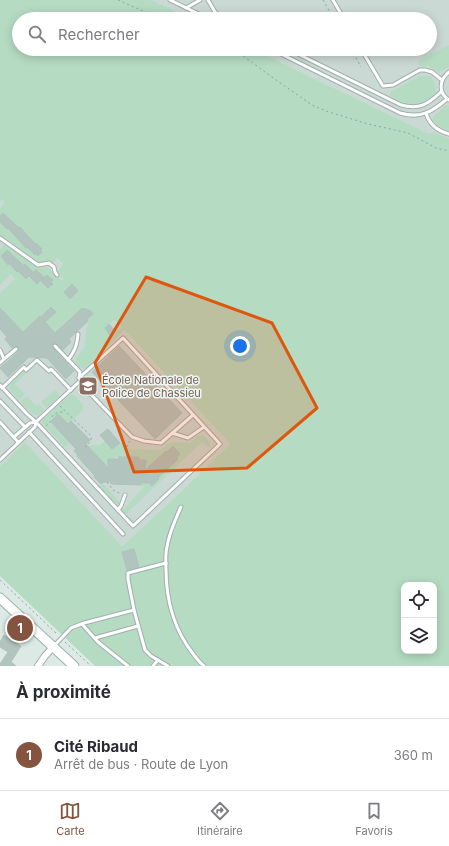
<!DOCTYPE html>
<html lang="fr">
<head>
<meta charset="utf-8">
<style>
  body { margin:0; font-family:Inter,sans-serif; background:#f2f2f3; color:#2b2b33 }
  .controls { position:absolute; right:12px; bottom:12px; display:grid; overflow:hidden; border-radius:8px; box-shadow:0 2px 10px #0003 }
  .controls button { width:36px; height:36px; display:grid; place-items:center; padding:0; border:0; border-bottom:1px solid #e1e1e2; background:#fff; color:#2b2b33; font:20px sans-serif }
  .you { position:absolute; left:240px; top:346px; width:14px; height:14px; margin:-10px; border:3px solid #fff; border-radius:50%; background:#1a73e8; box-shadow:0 0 0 6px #1a73e833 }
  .badge { display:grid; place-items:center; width:26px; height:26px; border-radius:50%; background:#855441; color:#fff; font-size:13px; font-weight:700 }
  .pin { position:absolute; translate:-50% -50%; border:2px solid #fff; box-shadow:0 1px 4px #0006 }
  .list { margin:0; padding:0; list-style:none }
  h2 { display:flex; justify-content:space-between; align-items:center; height:52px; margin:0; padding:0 16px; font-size:17px }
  h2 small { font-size:13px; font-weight:400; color:#7c7c81 }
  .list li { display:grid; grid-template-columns:26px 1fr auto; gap:12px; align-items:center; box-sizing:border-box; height:72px; padding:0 16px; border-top:1px solid #e1e1e2 }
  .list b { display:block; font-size:15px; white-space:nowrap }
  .list p { margin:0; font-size:13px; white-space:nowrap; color:#7c7c81 }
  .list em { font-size:13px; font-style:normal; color:#7c7c81 }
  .icon { flex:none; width:22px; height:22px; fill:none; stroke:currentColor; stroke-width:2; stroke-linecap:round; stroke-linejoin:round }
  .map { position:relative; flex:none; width:449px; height:666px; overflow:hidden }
  .search { position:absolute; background:#fff; box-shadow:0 2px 10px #0003; left:12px; right:12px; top:12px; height:44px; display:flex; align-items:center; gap:10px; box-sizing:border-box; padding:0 14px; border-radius:22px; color:#7c7c81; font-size:15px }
  .sheet { height:124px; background:#fff }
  nav { display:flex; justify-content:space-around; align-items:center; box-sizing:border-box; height:56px; border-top:1px solid #e1e1e2; background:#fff; font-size:11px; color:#7c7c81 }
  nav a { display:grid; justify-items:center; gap:2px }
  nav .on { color:#855441 }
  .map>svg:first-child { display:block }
  .built { fill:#cbd9d4 }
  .green { fill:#b5dbc2; fill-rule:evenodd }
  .building { fill:#b2c4be; stroke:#b0c2bc }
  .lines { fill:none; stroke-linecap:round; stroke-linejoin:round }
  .service-casing { stroke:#a0b0ac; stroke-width:5 }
  .minor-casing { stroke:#a0b0ac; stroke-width:8 }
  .secondary-casing { stroke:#9cb5ae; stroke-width:11 }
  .path { stroke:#7dada1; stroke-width:1; stroke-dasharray:2 3; stroke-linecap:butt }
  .service { stroke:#fff; stroke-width:3 }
  .minor { stroke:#fff; stroke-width:6 }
  .secondary { stroke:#fff; stroke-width:9 }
  .marked { fill:#de570e; fill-opacity:0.2; stroke:#de570e; stroke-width:3; stroke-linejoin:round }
  .labels { text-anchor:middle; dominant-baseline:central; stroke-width:3; stroke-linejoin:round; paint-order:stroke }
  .education-label { font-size:11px; fill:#785e54; stroke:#edf6f2; text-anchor:start }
</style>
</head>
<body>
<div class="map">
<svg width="449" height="666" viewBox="0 0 449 666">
  <rect width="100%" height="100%" fill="#dde9e5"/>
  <g class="built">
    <polygon points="152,0 449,0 449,144 253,49 430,49 430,19 191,19"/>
    <polygon points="2,200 230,444 171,501 122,546 25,442 0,466 0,202"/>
  </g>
  <g class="green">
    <path d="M 0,0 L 152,0 L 191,19 L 19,19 L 19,49 L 253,49 L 429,134 L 434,132 L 449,139 L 449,666 L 95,666 L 0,576 L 0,466 L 25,442 L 122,546 L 171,501 L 230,444 L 124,330 L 86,369 C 82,368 79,368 77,365 C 72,358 83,352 85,346 C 86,342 85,337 86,333 C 86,330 87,327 88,324 L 87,323 L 88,321 L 87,319 L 93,314 L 91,311 L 88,310 L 87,310 L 84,308 L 79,311 L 78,311 L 59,328 L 63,333 L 59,337 L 40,316 L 18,336 L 18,327 L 0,308 L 0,293 L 15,279 L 11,274 L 0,285 L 0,249 L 5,244 L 36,266 L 40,268 L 47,267 L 62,281 L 64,280 L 57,272 L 63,265 L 57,258 L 54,263 L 39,263 L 0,235 L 0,208 L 5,203 L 2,200 L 0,202 ZM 114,320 L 122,328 L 115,331 L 110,334 L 105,328 ZM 404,585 L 434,585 L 434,651 L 404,651 Z"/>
    <polygon points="449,45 449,67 441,71 438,72 428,66 420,67 418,61"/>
    <path d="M 419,76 L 431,76 L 435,84 L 436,92 C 420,109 409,106 390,96 L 390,92 Z"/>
    <polygon points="445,106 449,106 449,131 439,126 433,121 433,117"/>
    <polygon points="23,371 25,374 15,384 25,394 19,400 10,390 9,386 12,381"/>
    <polygon points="55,390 60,395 46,408 41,402"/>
    <polygon points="70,395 74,395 83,405 83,410 68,424 58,414 55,417 54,416 51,419 52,421 51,423 70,443 65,447 42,423 42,421"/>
    <polygon points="27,396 36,406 39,404 44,410 38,415 34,415 20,402"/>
    <polygon points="198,436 204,436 211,444 210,446 208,447 202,442 126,514 134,521 133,523 123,512 123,510 144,487 141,485 141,483 150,483 152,485 177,459 176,458 180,454 173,447 167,452 165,451 148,467 146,465 146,460 139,460 139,457 115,457 115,459 108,459 108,464 106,466 90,448 88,448 91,445 100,445 105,441 112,449 120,443 122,443 130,449 161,450 168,444 172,442 190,443"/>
    <polygon points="97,485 104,485 118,500 120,503 118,505"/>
  </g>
  <g class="building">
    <polygon points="3,213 19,228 20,227 35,244 36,243 42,249 40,250 42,252 38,256 36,254 35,255 27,247 26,248 8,228 7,229 0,222 0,216"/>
    <polygon points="7,250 24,266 25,264 33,272 26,279 18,271 17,272 9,263 8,265 1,256"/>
    <polygon points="36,270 44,277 37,284 29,276"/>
    <polygon points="47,275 53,280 51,282 53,284 48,288 41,281"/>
    <polygon points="72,284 78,291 70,299 64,292"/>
    <polygon points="51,307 56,312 45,322 55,333 82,308 83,309 84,308 85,309 91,311 93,314 87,319 88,321 69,339 71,342 63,350 56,343 54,343 52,345 53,348 74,371 66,379 47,358 29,357 8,377 0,368 17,353 19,349 17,346 12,348 5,339 7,337 0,329 0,308 23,332 40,316 41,317"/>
    <polygon points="109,324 115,331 110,335 105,328"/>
    <polygon points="119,346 182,413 155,439 92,372"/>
    <polygon points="58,414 68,424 71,421 90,440 86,444 108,468 108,459 120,459 118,457 139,457 139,460 146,460 145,470 166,451 167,452 173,446 180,454 176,458 178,459 158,478 159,479 152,486 150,483 141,483 141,485 111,484 111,482 104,482 101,484 94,477 95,476 77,456 78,455 74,451 76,449 51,422 52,421 52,420"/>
    <polygon points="108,429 120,443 112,449 100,435"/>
    <polygon points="134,549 139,567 127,570 122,552"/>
    <polygon points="4,635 21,646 11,662 16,666 0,666 0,664 8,652 0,647 0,642"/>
  </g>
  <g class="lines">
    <defs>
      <g id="service">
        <polyline points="170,0 209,19"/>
        <polyline points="208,0 215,12 226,19"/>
        <polyline points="333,0 344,19"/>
        <polyline points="186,8 200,0"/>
        <path d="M 271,49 L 400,113 C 420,119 432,112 447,99"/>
        <path d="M 288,49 L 401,105 C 420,110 428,104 441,92"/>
        <polyline points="361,49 383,86 393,85 420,70 425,70 432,72 442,80"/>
        <path d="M 449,72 C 439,80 438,93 449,100"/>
        <path d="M 426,113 C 429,124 438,131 449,134"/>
        <polyline points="0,238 38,265 49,263 54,267 55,272 57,275"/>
        <polyline points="55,346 80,372 79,378"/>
        <polyline points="0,350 4,359 0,363"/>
        <polyline points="4,359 16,349"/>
        <path d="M 68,360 C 75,351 77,345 78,334"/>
        <polyline points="0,385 27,414 36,422 133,526 220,444 123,338 79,378"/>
        <polyline points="2,388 24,367 26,370 37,360 49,371 51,369 71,390"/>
        <polyline points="0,401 25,427"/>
        <polyline points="0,422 18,442"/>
        <polyline points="29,432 123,534"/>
        <polyline points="172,433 188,438 204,427"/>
        <polyline points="14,437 30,423 36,422 79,382 132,437 144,441 161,443 193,415"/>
        <polyline points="0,460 35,427 36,422"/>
        <path d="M 181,507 C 175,520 169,533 167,547 C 165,554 166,562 166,569 C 166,600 174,630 194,655 C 197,659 200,663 204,666"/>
        <polyline points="118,510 121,506 125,495"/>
        <polyline points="166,563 128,573 128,579 134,610 145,650 151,656 168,666"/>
        <polyline points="82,624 98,642 128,666"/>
        <polyline points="95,638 138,626"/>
        <polyline points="54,646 71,628 84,623 134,610"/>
        <polyline points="153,666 158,660"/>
      </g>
      <polyline id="minor" points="38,666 45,656 53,647"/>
      <polyline id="secondary" points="0,598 74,666"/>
    </defs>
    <use href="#service" class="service-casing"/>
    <use href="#minor" class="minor-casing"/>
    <use href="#secondary" class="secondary-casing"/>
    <g class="path">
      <polyline points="118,0 161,19"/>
      <polyline points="323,0 334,19"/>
      <polyline points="230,49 242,55 269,75 312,105 326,111 368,124 408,133 436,148 449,151"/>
      <polyline points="351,49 361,67"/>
      <polyline points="60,406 91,436 91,441 85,447"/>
      <path d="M 52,417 C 55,412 60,412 65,412"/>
      <polyline points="46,426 52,420"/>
      <polyline points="127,457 127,445 130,441"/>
      <polyline points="107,482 113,490 121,494"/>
      <polyline points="0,580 57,634"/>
      <polyline points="65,642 91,666"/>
    </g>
    <use href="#service" class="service"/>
    <use href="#minor" class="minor"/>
    <use href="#secondary" class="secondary"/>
  </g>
  <path class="marked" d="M 146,277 L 272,323 L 317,408 L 247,468 L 134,472 L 95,363 Z"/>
  <defs>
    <symbol id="university-square" viewBox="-11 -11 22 22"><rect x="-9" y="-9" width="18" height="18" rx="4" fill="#8d6e63" stroke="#edf6f2"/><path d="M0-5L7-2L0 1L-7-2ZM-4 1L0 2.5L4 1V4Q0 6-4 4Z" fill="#fff"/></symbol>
  </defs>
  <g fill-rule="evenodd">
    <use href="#university-square" x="77" y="375" width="22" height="22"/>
  </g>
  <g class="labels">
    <g class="education-label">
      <text x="102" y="380">École Nationale de<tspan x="102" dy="13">Police de Chassieu</tspan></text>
    </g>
  </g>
</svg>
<div class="controls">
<button><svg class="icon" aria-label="locate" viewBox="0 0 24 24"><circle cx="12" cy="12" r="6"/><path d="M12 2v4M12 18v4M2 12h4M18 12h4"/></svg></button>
<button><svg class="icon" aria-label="layers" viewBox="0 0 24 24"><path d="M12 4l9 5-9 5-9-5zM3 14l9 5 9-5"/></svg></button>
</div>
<div class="you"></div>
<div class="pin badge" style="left:20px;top:628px">1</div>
<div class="search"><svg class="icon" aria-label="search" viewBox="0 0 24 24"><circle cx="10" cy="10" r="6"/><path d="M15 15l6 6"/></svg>Rechercher</div>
</div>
<section class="sheet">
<h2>À proximité<small></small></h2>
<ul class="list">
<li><span class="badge">1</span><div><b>Cité Ribaud</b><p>Arrêt de bus · Route de Lyon</p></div><em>360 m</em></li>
</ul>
</section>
<nav>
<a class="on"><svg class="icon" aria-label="map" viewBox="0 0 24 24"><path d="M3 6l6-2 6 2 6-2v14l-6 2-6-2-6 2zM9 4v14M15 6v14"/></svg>Carte</a>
<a><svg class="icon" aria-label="directions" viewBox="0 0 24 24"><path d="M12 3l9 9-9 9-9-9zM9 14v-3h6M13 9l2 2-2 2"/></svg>Itinéraire</a>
<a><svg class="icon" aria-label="saved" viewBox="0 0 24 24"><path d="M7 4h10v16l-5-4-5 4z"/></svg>Favoris</a>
</nav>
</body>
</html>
